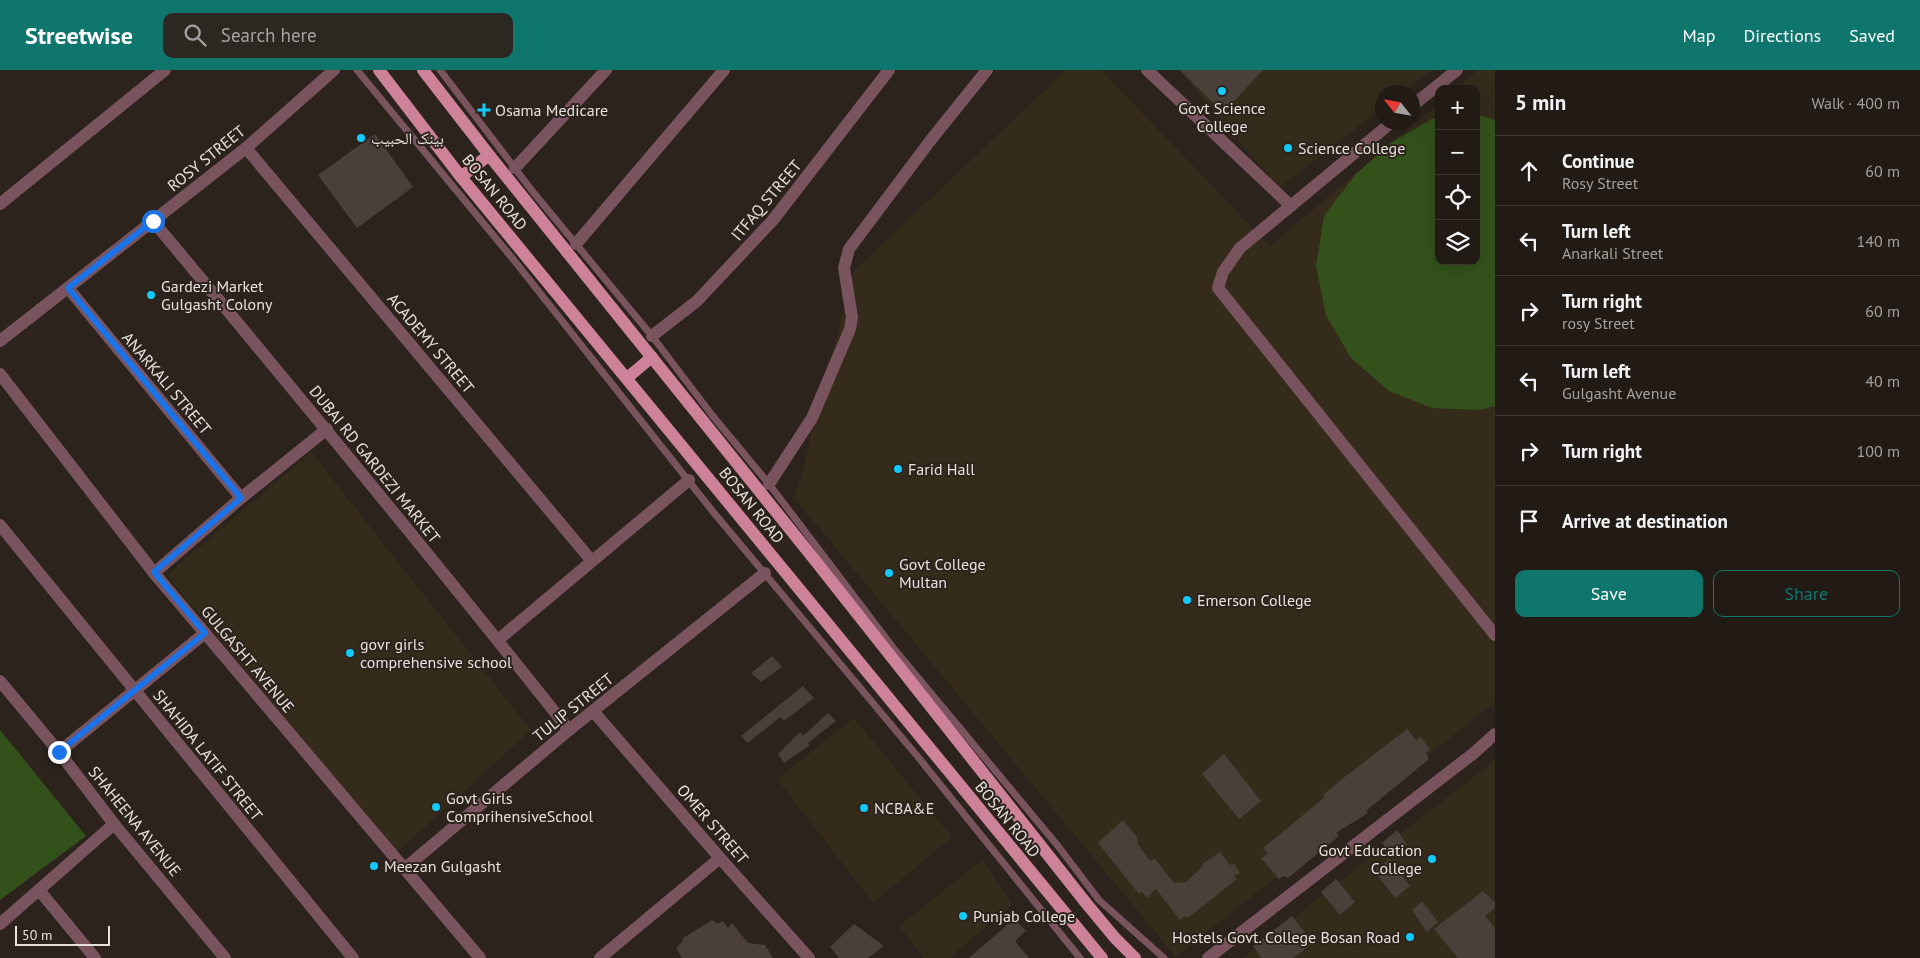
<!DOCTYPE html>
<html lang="en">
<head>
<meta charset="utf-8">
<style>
  body { margin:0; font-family:"PT Sans","Noto Naskh Arabic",sans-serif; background:#2d2722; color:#f1f3f6 }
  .controls { position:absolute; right:15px; top:15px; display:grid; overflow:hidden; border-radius:10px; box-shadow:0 5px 20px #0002 }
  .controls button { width:45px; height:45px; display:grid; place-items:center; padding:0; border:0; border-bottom:1px solid #3e3834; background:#211a15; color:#f1f3f6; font:25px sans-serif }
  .compass { position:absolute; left:1375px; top:15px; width:45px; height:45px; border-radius:50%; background:#211a15; box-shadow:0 5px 20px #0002; rotate:301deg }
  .scale { position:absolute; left:15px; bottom:12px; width:95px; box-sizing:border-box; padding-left:5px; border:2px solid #e8e1dd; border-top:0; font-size:14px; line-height:18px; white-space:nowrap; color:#e8e1dd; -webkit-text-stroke:4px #2c231c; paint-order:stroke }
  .stop { position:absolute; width:15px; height:15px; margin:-11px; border:4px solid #1a73e8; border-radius:50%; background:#fff }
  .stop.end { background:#1a73e8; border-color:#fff; box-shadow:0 1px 5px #0008 }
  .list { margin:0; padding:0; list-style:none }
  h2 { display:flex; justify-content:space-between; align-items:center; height:65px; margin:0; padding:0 20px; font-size:21px }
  h2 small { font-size:16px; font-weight:400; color:#a2a1a0 }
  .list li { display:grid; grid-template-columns:32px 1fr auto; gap:15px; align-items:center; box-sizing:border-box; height:70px; padding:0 20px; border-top:1px solid #3e3834 }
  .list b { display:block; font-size:19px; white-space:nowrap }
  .list p { margin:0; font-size:16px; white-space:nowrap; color:#a2a1a0 }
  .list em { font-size:16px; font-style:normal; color:#a2a1a0 }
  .actions { display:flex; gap:10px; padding:15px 20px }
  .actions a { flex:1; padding:11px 0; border:1px solid #0f766e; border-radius:10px; text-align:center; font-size:18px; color:#0f766e }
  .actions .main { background:#0f766e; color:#fff }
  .icon { flex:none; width:28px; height:28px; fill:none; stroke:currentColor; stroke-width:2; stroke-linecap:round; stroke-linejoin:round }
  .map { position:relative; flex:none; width:1495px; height:888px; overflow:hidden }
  header { display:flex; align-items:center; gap:30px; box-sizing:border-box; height:70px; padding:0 25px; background:#0f766e; color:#fff }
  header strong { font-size:24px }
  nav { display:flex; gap:28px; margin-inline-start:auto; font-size:18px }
  .search { width:350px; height:45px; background:#2d2722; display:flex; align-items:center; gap:12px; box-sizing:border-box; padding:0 18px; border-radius:10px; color:#a2a1a0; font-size:19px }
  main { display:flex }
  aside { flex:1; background:#211a15 }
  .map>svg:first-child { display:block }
  .education { fill:#342b1b }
  .green { fill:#33521b }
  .building { fill:#4a3f39 }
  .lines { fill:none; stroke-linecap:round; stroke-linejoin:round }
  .service { stroke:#79545f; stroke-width:7 }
  .minor { stroke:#79545f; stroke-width:12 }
  .tertiary { stroke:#79545f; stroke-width:12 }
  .primary { stroke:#cd8299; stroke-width:12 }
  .route { stroke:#1a73e8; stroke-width:6 }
  .poi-dot { fill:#12cafb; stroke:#2c231c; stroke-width:2 }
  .labels { text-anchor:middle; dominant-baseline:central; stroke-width:4; stroke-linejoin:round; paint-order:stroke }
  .poi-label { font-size:16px; fill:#e8e1dd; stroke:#2c231c; text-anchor:start }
  .street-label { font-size:16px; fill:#e8e1dd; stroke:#2c231c }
</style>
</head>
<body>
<header>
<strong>Streetwise</strong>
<div class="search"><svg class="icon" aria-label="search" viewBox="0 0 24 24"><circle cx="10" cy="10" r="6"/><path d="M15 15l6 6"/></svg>Search here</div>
<nav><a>Map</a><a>Directions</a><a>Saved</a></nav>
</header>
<main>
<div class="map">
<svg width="1495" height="888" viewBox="0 0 1495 888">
  <rect width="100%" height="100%" fill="#2c231c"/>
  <g class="education">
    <polygon points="1066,0 1101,0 1270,176 1439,33 1439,191 1476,191 1476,19 1456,19 1478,0 1495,0 1495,632 1176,887 795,429 853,202"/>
    <polygon points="1179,0 1432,0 1403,22 1382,22 1382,38 1279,118"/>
    <polygon points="311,382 531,660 396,783 167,505"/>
    <polygon points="854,648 952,767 873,833 777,709"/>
    <polygon points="1495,690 1495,888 1242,888"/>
    <polygon points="982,790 1012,835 949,888 924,888 899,856"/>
  </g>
  <g class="green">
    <polygon points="1476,46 1483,46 1495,50 1495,336 1479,340 1432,338 1389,321 1351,288 1326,245 1316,196 1324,146 1355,105 1392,72 1432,49 1439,48 1439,191 1476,191"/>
    <polygon points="0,660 86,766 0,830"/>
  </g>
  <g class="building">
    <polygon points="1180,0 1263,0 1223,43"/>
    <polygon points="375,64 413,117 357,158 318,105"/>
    <polygon points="772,586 782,597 761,612 751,603"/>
    <polygon points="803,616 814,628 784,651 780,647 748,673 741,666"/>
    <polygon points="828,643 836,651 808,673 810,675 784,693 778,684 800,662 803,666"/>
    <polygon points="1407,659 1416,670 1421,667 1430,679 1426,683 1429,689 1366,741 1368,743 1336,763 1339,766 1288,808 1284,806 1279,809 1261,788 1268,784 1263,778 1325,727 1323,725 1342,709"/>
    <polygon points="1224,684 1261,731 1239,749 1202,704"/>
    <polygon points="1123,750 1138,768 1137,773 1150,791 1155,789 1174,813 1186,812 1203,796 1202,794 1220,782 1230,795 1234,794 1240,803 1234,806 1237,809 1188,848 1185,846 1180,850 1156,819 1147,828 1142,822 1139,824 1098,773"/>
    <polygon points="1397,760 1407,774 1393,786 1382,773"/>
    <polygon points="1390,789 1410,816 1395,828 1374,801"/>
    <polygon points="1336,809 1355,832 1340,845 1321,822"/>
    <polygon points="1483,821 1495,832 1495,838 1485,846 1495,858 1495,888 1458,888 1434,859"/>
    <polygon points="1422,831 1438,852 1427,862 1412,840"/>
    <polygon points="1292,846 1313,873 1293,888 1262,888 1253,876"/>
    <polygon points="1014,849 1026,861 1015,871 1029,888 969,888"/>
    <polygon points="712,850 718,854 723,851 728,858 732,853 748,873 765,875 773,888 682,888 676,878 682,872 683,868"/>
    <polygon points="854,854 884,876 868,888 839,888 830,877"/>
  </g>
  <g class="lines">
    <g class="service">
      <polyline points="357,0 517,194 714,443 918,687 1080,888"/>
      <polyline points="440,0 533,122 652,266 712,345 769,414 895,580 1058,776 1099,830 1164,888"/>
    </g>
    <g class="minor">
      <polyline points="1147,0 1291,136"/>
      <polyline points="1412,36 1457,0"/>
      <polyline points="1392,52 1240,178 1223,202 1218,218 1495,565"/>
      <polyline points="246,78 591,490"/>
      <polyline points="515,98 606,0"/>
      <path d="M 153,151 C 293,319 433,488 569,660"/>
      <polyline points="576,174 724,0"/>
      <polyline points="68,218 241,428"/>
      <polyline points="652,266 697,231 773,150 889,0"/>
      <polyline points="0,271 246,78 334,0"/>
      <polyline points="769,414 812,348 850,259 852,247 844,198 849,179 930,71 987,0"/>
      <polyline points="0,455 353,888"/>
      <polyline points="154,503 241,428 327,359"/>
      <polyline points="498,570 689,410"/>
      <polyline points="0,611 59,682 114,754 225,888"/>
      <polyline points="593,641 720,788 809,888"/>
      <polyline points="59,682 205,563"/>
      <polyline points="404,799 569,660 765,503"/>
      <polyline points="39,820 95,888"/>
      <polyline points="0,854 114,754"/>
      <polyline points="600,888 720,788"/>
      <polyline points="1208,888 1474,683 1495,664"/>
    </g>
    <g class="tertiary">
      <polyline points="0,134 165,0"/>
      <polyline points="0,304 154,503 480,888"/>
    </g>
    <g class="primary">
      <polyline points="379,0 461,107 1102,888"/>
      <polyline points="423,0 489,85 814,489 1086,833 1115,868 1135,888"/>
      <polyline points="461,107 489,85"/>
      <polyline points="627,308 652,287"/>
    </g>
  </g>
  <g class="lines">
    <polyline class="route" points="59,682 205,563 154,502 241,428 68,218 153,151"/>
  </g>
  <g class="poi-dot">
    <circle cx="1222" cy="21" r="5"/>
    <path d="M481.5 32.5h5v5h5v5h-5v5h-5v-5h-5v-5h5z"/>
    <circle cx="361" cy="68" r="5"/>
    <circle cx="1288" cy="78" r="5"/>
    <circle cx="151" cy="225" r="5"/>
    <circle cx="898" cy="399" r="5"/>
    <circle cx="889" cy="503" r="5"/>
    <circle cx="1187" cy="530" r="5"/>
    <circle cx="350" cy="583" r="5"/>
    <circle cx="436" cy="737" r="5"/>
    <circle cx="864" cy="738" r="5"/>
    <circle cx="1432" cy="789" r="5"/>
    <circle cx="374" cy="796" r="5"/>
    <circle cx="963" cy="846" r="5"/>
    <circle cx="1410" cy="867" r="5"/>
  </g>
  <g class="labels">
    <g class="poi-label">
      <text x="1222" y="38" text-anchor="middle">Govt Science<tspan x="1222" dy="18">College</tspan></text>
      <text x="495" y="40">Osama Medicare</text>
      <text x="371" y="68">بينک الحبيب</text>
      <text x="1298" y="78">Science College</text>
      <text x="161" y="216">Gardezi Market<tspan x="161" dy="18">Gulgasht Colony</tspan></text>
      <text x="908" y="399">Farid Hall</text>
      <text x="899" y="494">Govt College<tspan x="899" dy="18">Multan</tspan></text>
      <text x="1197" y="530">Emerson College</text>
      <text x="360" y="574">govr girls<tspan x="360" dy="18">comprehensive school</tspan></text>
      <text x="446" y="728">Govt Girls<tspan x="446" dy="18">ComprihensiveSchool</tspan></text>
      <text x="874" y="738">NCBA&amp;E</text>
      <text x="1422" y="780" text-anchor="end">Govt Education<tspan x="1422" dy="18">College</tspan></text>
      <text x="384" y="796">Meezan Gulgasht</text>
      <text x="973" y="846">Punjab College</text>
      <text x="1400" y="867" text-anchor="end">Hostels Govt. College Bosan Road</text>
    </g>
    <g class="street-label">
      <text transform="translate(206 88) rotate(-39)">ROSY STREET</text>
      <text transform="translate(495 122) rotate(51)">BOSAN ROAD</text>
      <text transform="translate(766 130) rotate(-50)">ITFAQ STREET</text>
      <text transform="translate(431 273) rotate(50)">ACADEMY STREET</text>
      <text transform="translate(167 313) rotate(50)">ANARKALI STREET</text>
      <text transform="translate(375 394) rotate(51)">DUBAI RD GARDEZI MARKET</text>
      <text transform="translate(752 435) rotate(51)">BOSAN ROAD</text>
      <text transform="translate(248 589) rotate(50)">GULGASHT AVENUE</text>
      <text transform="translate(573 637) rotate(-39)">TULIP STREET</text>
      <text transform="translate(208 685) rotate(51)">SHAHIDA LATIF STREET</text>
      <text transform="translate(1008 749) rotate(51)">BOSAN ROAD</text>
      <text transform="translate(135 751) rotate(51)">SHAHEENA AVENUE</text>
      <text transform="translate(713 754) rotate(49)">OMER STREET</text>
    </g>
  </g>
</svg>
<div class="controls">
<button>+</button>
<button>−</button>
<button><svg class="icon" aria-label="locate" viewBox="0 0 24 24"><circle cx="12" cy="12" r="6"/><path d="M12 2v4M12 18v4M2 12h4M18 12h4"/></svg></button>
<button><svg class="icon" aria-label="layers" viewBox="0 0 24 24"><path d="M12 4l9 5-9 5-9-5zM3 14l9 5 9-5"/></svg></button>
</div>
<svg class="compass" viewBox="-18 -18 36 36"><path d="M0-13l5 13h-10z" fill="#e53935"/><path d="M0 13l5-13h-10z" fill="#a2a1a0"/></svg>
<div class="scale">50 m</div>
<div class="stop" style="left:153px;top:151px"></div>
<div class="stop end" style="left:59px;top:682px"></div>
</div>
<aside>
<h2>5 min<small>Walk · 400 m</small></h2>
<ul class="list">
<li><svg class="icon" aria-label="ahead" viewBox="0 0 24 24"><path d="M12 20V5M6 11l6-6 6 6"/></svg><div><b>Continue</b><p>Rosy Street</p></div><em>60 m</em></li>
<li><svg class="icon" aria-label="left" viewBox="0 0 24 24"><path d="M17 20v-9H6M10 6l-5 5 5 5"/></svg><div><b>Turn left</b><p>Anarkali Street</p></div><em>140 m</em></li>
<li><svg class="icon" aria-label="right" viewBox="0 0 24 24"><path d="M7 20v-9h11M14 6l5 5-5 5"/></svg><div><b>Turn right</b><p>rosy Street</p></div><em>60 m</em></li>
<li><svg class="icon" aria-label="left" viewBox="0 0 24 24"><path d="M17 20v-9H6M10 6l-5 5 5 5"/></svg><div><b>Turn left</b><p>Gulgasht Avenue</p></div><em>40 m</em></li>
<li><svg class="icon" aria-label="right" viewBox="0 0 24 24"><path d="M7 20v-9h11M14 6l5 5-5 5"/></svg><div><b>Turn right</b></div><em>100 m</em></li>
<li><svg class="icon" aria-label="arrive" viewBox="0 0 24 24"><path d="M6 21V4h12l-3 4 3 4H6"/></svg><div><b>Arrive at destination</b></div></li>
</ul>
<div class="actions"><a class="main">Save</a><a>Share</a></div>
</aside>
</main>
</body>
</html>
